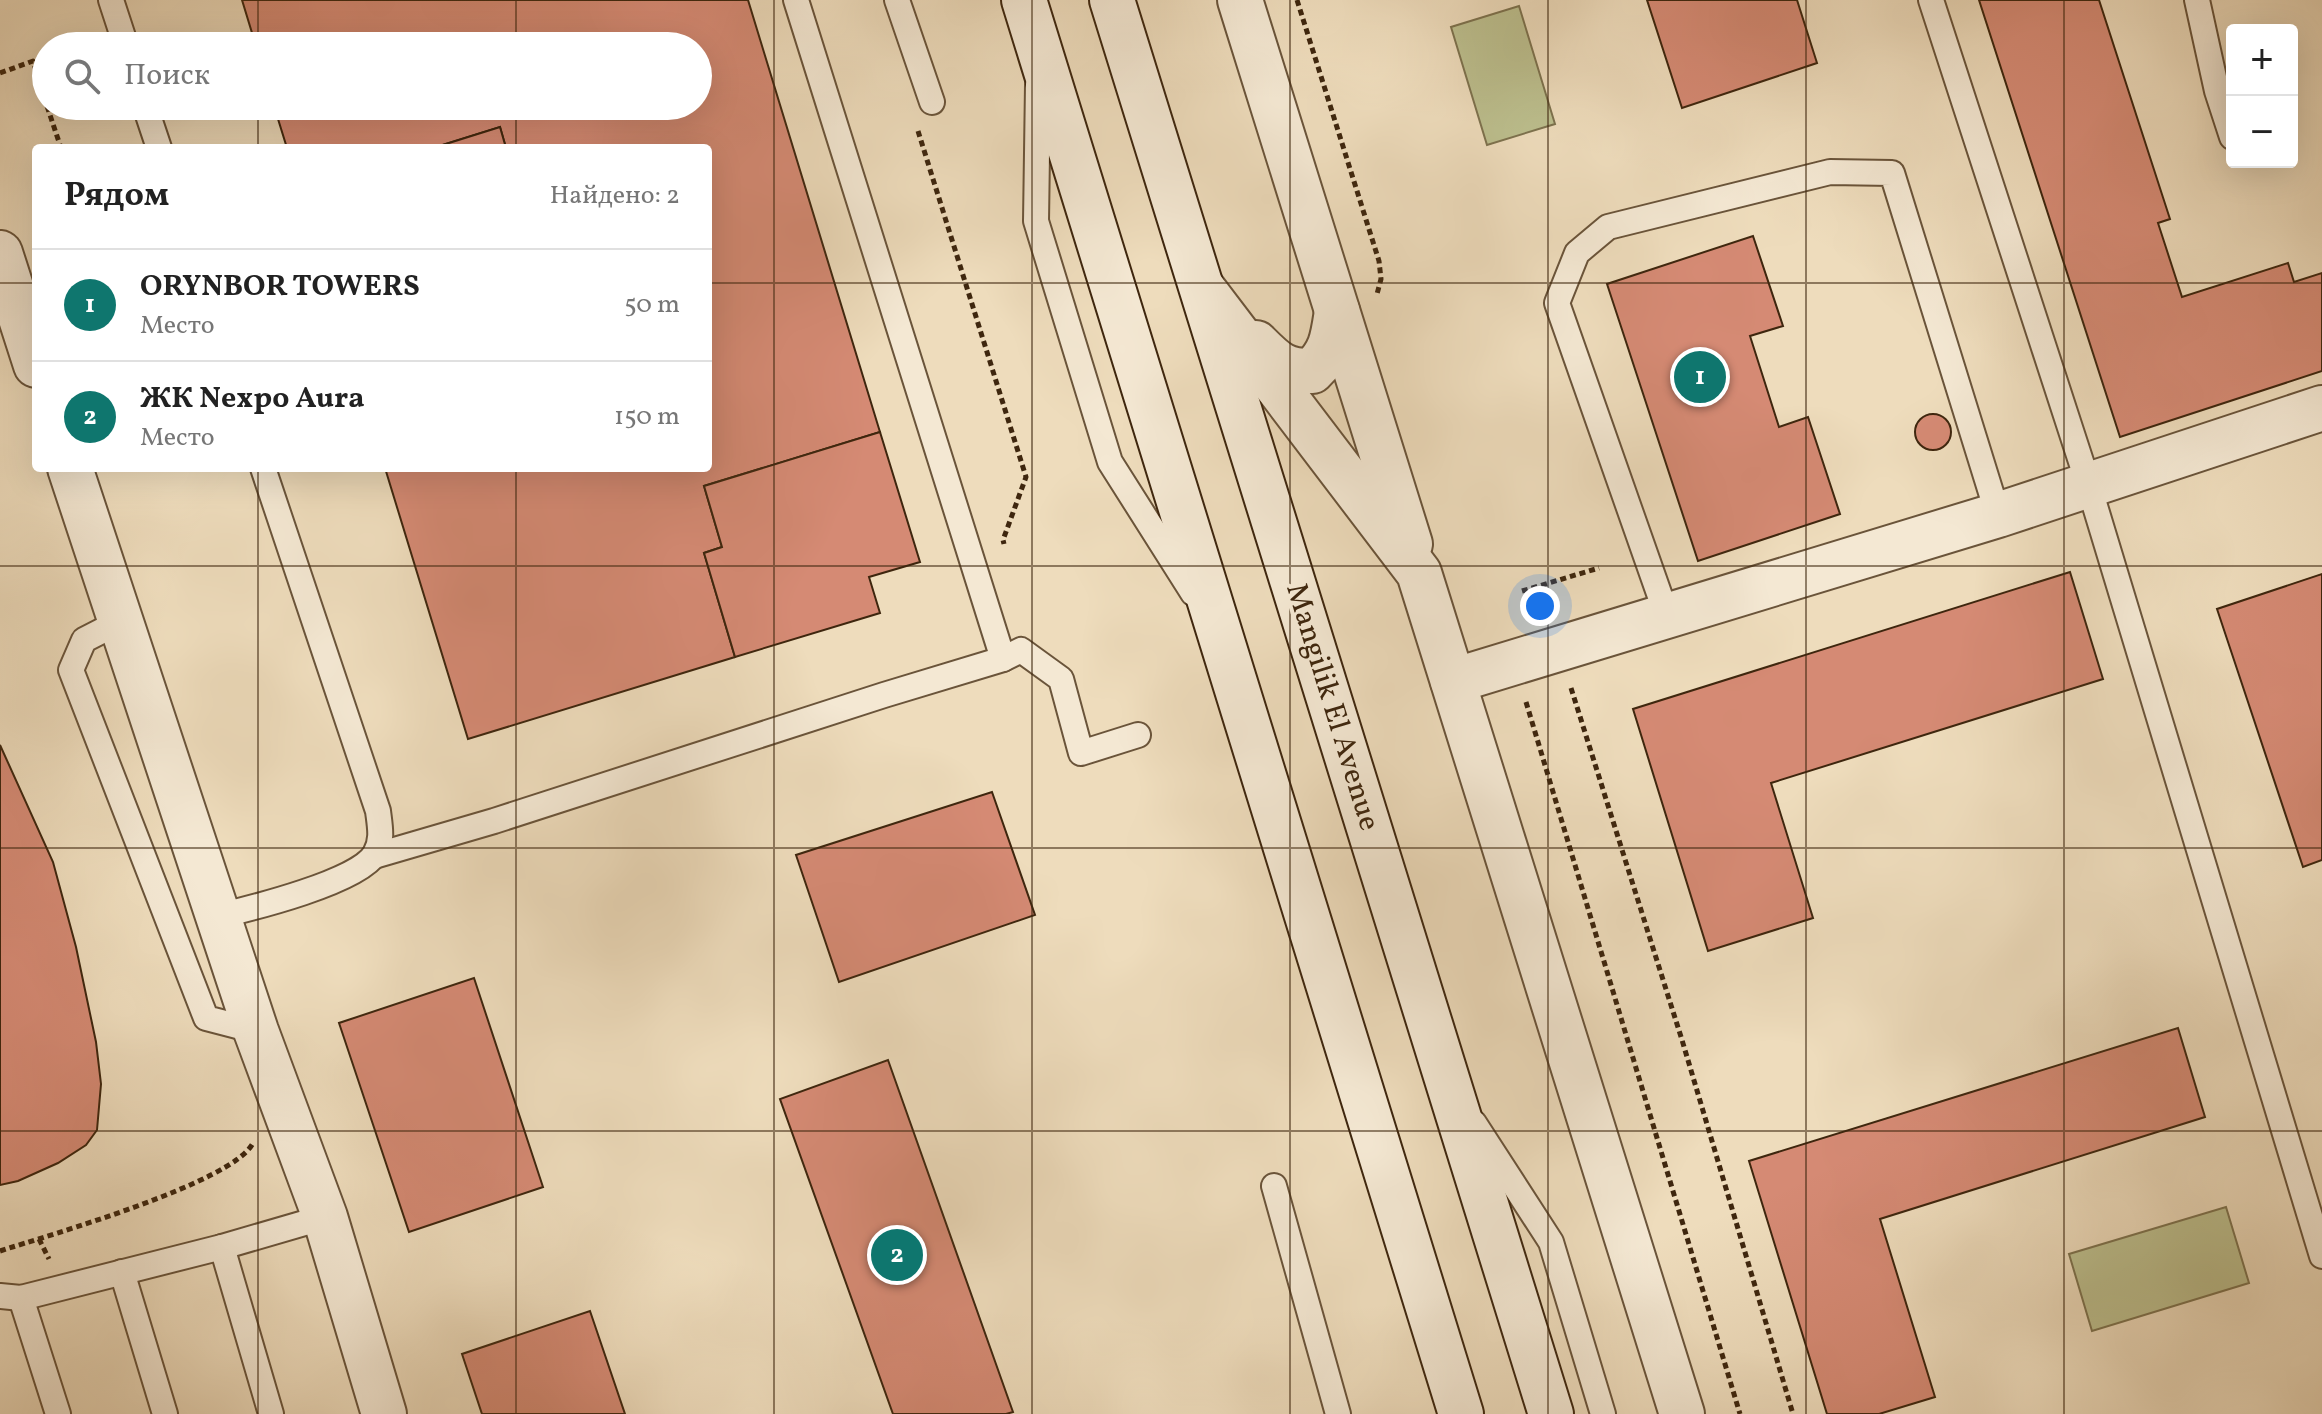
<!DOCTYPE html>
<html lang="ru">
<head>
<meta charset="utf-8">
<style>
  body { margin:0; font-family:Vollkorn,serif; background:#f2f2f2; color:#222 }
  .controls { position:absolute; right:24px; top:24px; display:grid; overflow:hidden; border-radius:8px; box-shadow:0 8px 32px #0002 }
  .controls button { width:72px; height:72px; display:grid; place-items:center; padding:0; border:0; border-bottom:2px solid #e0e0e0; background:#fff; color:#222; font:40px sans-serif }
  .you { position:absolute; left:1540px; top:606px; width:28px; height:28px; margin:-20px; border:6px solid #fff; border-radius:50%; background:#1a73e8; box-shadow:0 0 0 12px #1a73e833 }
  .badge { display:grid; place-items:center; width:52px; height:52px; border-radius:50%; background:#0f766e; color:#fff; font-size:26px; font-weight:700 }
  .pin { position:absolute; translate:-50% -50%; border:4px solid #fff; box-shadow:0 2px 8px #0006 }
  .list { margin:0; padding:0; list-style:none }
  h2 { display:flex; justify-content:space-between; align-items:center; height:104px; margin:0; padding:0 32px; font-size:34px }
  h2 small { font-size:26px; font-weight:400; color:#767676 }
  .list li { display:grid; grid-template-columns:52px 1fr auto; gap:24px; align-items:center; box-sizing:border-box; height:112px; padding:0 32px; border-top:2px solid #e0e0e0 }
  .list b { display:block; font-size:30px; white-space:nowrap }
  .list p { margin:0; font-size:26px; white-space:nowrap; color:#767676 }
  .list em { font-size:26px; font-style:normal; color:#767676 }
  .icon { flex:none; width:44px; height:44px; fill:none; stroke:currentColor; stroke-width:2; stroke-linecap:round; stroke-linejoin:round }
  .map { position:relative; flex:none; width:2322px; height:1414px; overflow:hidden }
  .search { position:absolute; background:#fff; box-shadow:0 8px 32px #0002; left:32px; top:32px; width:680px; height:88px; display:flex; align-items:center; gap:20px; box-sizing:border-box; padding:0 28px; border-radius:44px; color:#767676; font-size:30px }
  .panel { position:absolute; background:#fff; box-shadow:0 8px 32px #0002; left:32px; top:144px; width:680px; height:328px; border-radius:8px }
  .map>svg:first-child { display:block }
  .green { fill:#bcbf8e; stroke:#7d724e; stroke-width:2 }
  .building { fill:#d58a74; stroke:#3e260e; stroke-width:2 }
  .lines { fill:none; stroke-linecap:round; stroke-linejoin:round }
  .service-casing { stroke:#6a543a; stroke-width:28 }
  .minor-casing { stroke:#6a543a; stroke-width:48 }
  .secondary-casing { stroke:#3e260e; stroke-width:48 }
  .path { stroke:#3e260e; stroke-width:5; stroke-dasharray:6 4; stroke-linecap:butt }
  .service { stroke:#f4e8d3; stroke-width:24 }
  .minor { stroke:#f4e8d3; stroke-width:44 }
  .secondary { stroke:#f4e8d3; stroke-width:44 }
  .grid { fill:none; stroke:#3e260e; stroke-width:2; stroke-opacity:0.55 }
  .labels { text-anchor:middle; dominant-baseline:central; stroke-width:8; stroke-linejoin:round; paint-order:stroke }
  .street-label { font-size:30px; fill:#3e260e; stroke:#f4e8d3 }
</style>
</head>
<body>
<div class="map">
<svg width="2322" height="1414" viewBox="0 0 2322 1414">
  <rect width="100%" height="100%" fill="#eedcbc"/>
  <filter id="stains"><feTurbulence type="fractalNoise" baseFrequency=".0025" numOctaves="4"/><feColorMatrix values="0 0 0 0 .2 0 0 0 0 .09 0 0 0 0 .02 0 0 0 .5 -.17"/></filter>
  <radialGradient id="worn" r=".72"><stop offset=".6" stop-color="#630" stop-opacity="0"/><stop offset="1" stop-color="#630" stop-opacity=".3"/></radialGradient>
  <g class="green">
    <polygon points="1519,6 1555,124 1487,145 1451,27"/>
    <polygon points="2226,1207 2249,1283 2092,1331 2069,1254"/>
  </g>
  <g class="building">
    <polygon points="242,0 748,0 880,432 704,486 722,547 704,553 735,657 468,739 385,468 708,468 708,148 506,148 500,127 433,148 287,148 274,106 698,106 698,46 256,46"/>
    <polygon points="1647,0 1797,0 1817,63 1682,108"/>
    <polygon points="1979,0 2099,0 2170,219 2158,223 2182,297 2288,263 2294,282 2322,273 2322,371 2120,437"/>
    <polygon points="500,127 506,148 433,148"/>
    <polygon points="1753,236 1783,326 1750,336 1779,427 1808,417 1840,514 1698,561 1607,284"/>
    <circle cx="1933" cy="432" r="18"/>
    <polygon points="880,432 920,562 869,577 880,613 735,657 704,553 722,547 704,486"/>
    <polygon points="2070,572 2103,679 1771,783 1813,918 1708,951 1633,709"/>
    <polygon points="2322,574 2322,860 2303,867 2217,609"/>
    <polygon points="0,745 53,862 76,947 96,1042 101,1084 97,1130 86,1145 58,1163 18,1181 0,1185"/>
    <polygon points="992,792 1035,915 839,982 796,855"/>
    <polygon points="474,978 543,1187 409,1232 339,1023"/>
    <polygon points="2178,1028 2205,1117 1880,1219 1935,1397 1879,1414 1827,1414 1749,1161"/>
    <polygon points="888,1060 1013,1412 1006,1414 893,1414 780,1099"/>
    <polygon points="590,1311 625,1414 482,1414 462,1354"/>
  </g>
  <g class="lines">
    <defs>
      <g id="service">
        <polyline points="111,0 126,46"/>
        <polyline points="796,0 1003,659"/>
        <polyline points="897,0 932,102"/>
        <polyline points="1931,0 2088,483 2322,1256"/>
        <polyline points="2197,0 2217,91 2232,137"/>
        <polyline points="1038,85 1036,221 1110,462 1193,593"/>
        <polyline points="145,106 159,148"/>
        <polyline points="1667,616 1557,303 1577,253 1608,227 1830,172 1892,173 1998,515"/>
        <polyline points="121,621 84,640 71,670 206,1018 256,1031"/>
        <polyline points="374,856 494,821 884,695 1003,659 1021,650 1061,679 1081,753 1138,735"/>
        <path d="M 219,916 C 252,908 358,882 375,854 C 383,840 380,827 378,811 L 263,468"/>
        <polyline points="1474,1123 1551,1242 1603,1414"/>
        <polyline points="1274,1186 1338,1414"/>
        <polyline points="222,1247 271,1414"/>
        <polyline points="122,1272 165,1414"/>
        <polyline points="0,1296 21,1298 222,1247 325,1217"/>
        <polyline points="21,1298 58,1414"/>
      </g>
      <g id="minor">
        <polyline points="1240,0 1410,544"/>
        <polyline points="0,253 36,365"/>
        <polyline points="1203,289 1419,573 1682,1414"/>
        <path d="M 1256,343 C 1275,362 1284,372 1312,371 C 1332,352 1333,337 1337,311"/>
        <polyline points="70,468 256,1031 325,1217 384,1414"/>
        <polyline points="1453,681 1998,515 2322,408"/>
      </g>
      <g id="secondary">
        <polyline points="1024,0 1461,1414"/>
        <polyline points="1112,0 1551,1414"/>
      </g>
    </defs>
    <use href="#service" class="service-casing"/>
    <use href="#minor" class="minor-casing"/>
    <use href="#secondary" class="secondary-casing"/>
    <g class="path">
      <polyline points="1297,0 1379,261 1381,279 1377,294"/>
      <polyline points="0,73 33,61 46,102"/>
      <polyline points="47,106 61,148"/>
      <polyline points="918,131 1026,477 1003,540 1004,544"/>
      <polyline points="1522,591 1599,568"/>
      <polyline points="1571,688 1682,1040 1793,1414"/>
      <polyline points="1526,702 1740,1414"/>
      <polyline points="39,1239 49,1259"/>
      <path d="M 0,1251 C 49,1235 233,1183 253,1143"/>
    </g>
    <use href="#service" class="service"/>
    <use href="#minor" class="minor"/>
    <use href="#secondary" class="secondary"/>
  </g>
  <path class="grid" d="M 258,0 L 258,46M 516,0 L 516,46M 774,0 L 774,1414M 1032,0 L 1032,1414M 1290,0 L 1290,1414M 1548,0 L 1548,1414M 1806,0 L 1806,1414M 2064,0 L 2064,1414M 258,106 L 258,148M 516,106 L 516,148M 0,283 L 36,283M 708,283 L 2322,283M 258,468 L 258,1414M 516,468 L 516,1414M 0,566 L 2322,566M 0,848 L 2322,848M 0,1131 L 2322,1131"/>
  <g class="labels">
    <g class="street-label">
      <text transform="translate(1332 707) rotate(73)">Mangilik El Avenue</text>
    </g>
  </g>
  <rect width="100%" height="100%" filter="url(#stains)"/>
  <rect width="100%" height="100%" fill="url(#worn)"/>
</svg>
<div class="controls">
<button>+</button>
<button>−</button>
</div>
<div class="you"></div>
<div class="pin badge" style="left:1700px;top:377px">1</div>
<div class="pin badge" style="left:897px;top:1255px">2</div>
<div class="search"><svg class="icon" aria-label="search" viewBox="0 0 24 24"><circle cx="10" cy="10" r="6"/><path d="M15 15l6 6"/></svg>Поиск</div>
<section class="panel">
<h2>Рядом<small>Найдено: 2</small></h2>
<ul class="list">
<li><span class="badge">1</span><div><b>ORYNBOR TOWERS</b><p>Место</p></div><em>50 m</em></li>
<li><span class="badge">2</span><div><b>ЖК Nexpo Aura</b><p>Место</p></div><em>150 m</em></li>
</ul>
</section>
</div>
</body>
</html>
